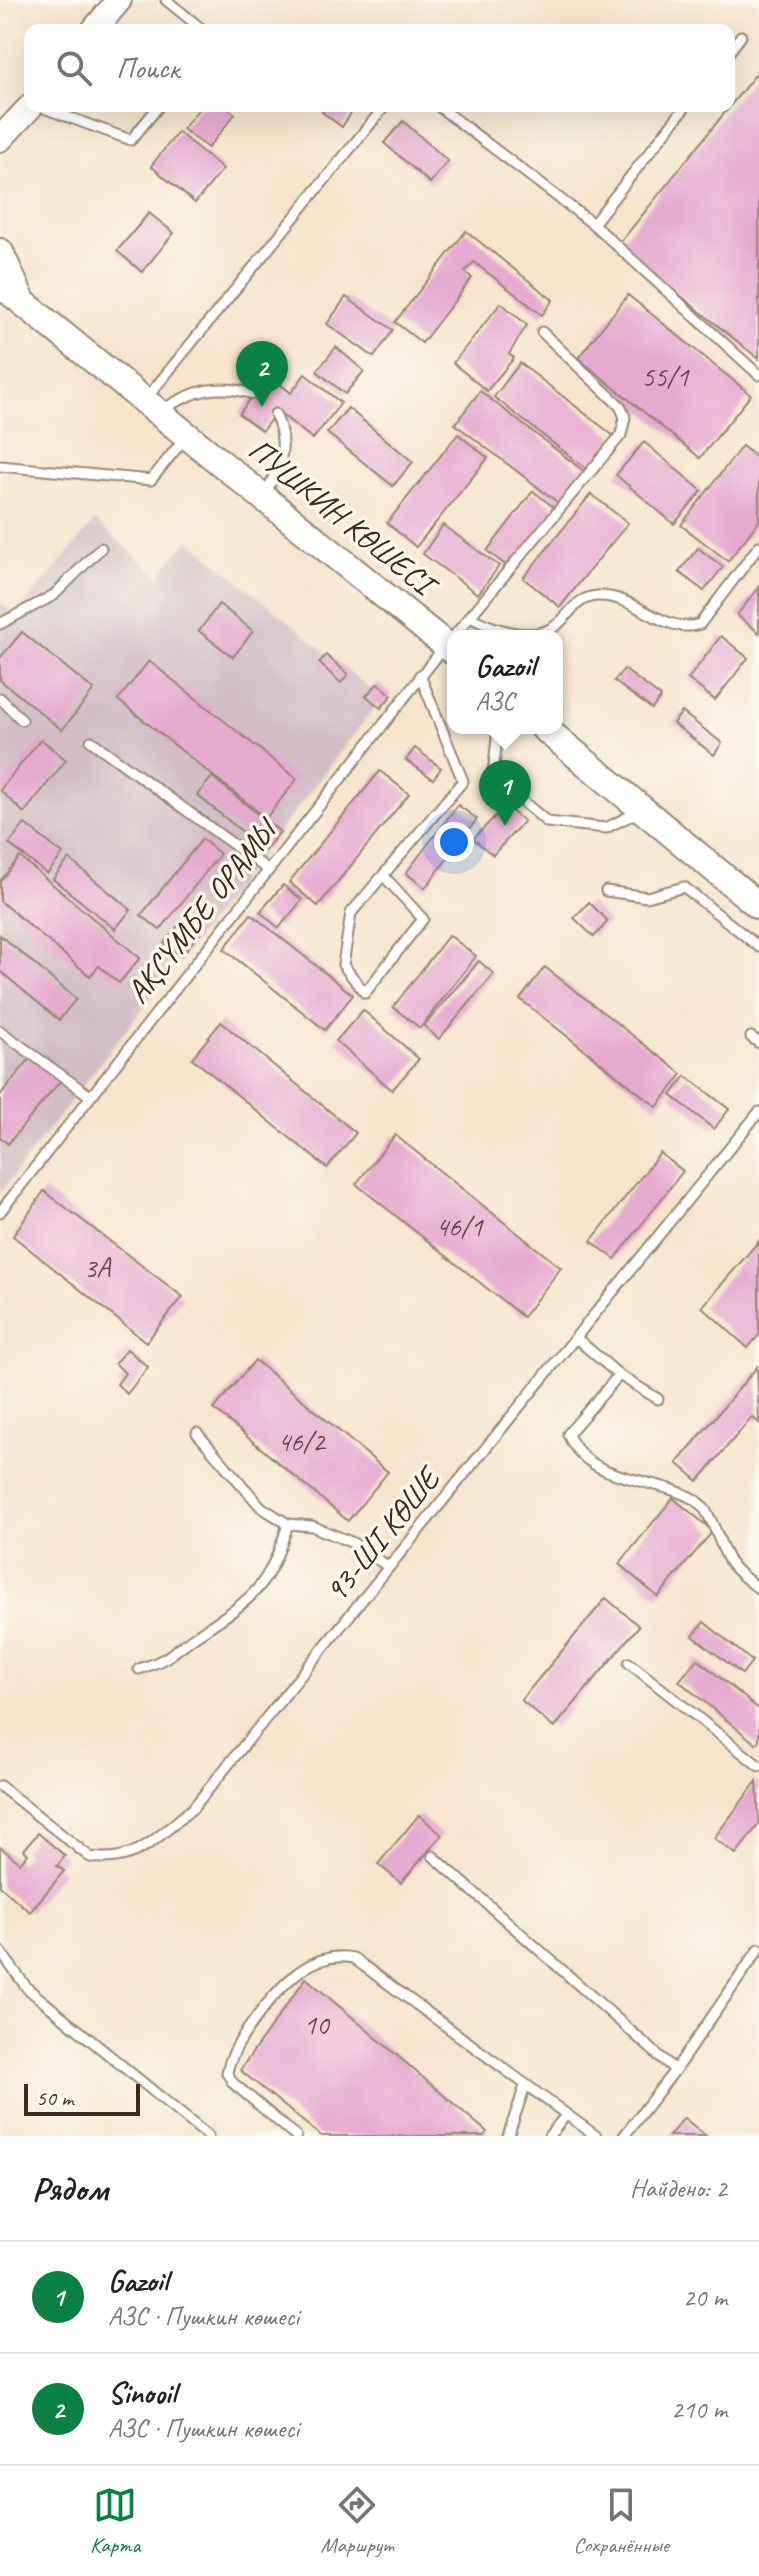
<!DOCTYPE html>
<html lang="ru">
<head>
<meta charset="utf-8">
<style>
  body { margin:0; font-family:Caveat,sans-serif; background:#f2f2f2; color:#202124 }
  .scale { position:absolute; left:24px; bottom:20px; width:116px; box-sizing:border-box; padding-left:8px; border:4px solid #3b2a1e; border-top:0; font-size:22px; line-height:28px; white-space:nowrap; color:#3b2a1e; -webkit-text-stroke:6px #fbf7ec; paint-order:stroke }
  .you { position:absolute; left:454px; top:842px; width:28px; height:28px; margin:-20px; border:6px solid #fff; border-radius:50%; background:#1a73e8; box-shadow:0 0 0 12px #1a73e833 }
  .badge { display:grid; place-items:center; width:52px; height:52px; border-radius:50%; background:#0b8043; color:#fff; font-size:26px; font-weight:700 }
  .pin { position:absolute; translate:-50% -66px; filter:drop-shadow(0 2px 4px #0008) }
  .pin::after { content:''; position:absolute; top:42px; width:28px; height:24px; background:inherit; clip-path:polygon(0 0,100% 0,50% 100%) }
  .popup { position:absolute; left:447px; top:630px; width:116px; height:104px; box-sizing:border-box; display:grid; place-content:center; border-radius:16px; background:#fff; filter:drop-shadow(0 2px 6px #0005); font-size:26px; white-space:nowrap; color:#757577 }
  .popup b { font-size:30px; color:#202124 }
  .popup::after { content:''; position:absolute; left:50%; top:100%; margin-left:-16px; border:16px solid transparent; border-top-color:#fff }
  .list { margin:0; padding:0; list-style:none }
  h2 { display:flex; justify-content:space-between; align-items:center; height:104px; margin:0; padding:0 32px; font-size:34px }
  h2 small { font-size:26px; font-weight:400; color:#757577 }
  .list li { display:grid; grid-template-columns:52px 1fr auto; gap:24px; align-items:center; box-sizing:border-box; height:112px; padding:0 32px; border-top:2px solid #e0e0e0 }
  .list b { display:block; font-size:30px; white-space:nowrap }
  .list p { margin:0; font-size:26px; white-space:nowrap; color:#757577 }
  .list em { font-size:26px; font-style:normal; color:#757577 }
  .icon { flex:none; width:44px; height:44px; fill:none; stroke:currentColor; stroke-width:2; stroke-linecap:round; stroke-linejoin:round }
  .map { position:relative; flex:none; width:759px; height:2136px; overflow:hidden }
  .search { position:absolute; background:#fff; box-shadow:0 8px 32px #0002; left:24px; right:24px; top:24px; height:88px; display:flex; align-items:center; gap:20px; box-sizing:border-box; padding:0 28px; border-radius:16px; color:#757577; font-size:30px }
  .sheet { height:328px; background:#fff }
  nav { display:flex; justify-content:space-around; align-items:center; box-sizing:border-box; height:112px; border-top:2px solid #e0e0e0; background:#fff; font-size:22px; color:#757577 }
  nav a { display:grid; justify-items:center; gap:4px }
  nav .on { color:#0b8043 }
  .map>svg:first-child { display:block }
  .industrial { fill:#d2bdc6 }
  .building { fill:#e6a9d0 }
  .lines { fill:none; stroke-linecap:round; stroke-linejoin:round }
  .service-casing { stroke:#988775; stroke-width:13 }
  .tertiary-casing { stroke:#988775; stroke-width:28 }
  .secondary-casing { stroke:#988775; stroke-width:30 }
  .service { stroke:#fff; stroke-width:9 }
  .tertiary { stroke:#fff; stroke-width:24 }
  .secondary { stroke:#fff; stroke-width:26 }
  .labels { text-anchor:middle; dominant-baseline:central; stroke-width:7; stroke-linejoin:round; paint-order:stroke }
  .number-label { font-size:28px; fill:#664a4a }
  .street-label { font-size:32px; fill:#3b2a1e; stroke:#fbf7ec }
</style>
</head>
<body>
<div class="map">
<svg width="759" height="2136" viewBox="0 0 759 2136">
  <rect width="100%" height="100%" fill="#fbf7ec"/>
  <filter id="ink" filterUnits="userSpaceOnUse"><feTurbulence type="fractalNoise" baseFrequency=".0125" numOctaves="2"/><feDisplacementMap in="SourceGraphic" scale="16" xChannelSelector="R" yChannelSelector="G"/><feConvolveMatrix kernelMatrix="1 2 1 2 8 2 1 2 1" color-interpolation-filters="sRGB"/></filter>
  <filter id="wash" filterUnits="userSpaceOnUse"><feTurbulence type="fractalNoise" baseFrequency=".006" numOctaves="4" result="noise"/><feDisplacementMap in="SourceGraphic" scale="32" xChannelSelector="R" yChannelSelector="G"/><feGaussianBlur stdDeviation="1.8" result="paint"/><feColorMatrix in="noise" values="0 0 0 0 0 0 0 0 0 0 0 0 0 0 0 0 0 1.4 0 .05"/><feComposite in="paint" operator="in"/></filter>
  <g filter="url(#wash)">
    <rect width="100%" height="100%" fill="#f6e4cc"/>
    <polygon class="industrial" points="95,521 159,576 188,539 382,698 0,1193 0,602 16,615"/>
    <g id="blocks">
      <g class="building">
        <polygon points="759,70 759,359 618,245"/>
        <polygon points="201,106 224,106 235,114 208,148 183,129"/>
        <polygon points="326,106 348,106 353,110 342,127 322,112"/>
        <polygon points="403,121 448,161 430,183 384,143"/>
        <polygon points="178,132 223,169 195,203 151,166"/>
        <polygon points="149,213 174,233 142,272 117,251"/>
        <polygon points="466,231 553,300 542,315 474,262 465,272 472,278 422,343 395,322"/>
        <polygon points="628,295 751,395 700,458 578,358"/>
        <polygon points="346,297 393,330 374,357 327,324"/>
        <polygon points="501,303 527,325 509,354 514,358 487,391 453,363"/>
        <polygon points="336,347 364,371 345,394 317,371"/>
        <polygon points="520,363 615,437 589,471 494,397"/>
        <polygon points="305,374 341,403 313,439 277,411 262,431 239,414 257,389 261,392 269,375 291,393"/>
        <polygon points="480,391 585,472 560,504 455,424"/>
        <polygon points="348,408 413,462 393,486 327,433"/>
        <polygon points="458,434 488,458 416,547 387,523"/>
        <polygon points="644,442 702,491 674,524 616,475"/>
        <polygon points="742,446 759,459 759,521 728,561 681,525"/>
        <polygon points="533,491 556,509 511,569 487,551"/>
        <polygon points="591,494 628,523 560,607 523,578"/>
        <polygon points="443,525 499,566 478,594 423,554"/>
        <polygon points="698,548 723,567 704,591 679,572"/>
        <polygon points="759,587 759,633 737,615"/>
        <polygon points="219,604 253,631 233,657 199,631"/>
        <polygon points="22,632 94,690 62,730 0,680 0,658"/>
        <polygon points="721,636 748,658 715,700 688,679"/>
        <polygon points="326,655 348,674 341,683 319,663"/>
        <polygon points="149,661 297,779 266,818 118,700"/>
        <polygon points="624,669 661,697 652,709 614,681"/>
        <polygon points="378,683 392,695 381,708 366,696"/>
        <polygon points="682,712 722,743 714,755 673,723"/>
        <polygon points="41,739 66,760 24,813 0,790"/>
        <polygon points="415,748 441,768 433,779 406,760"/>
        <polygon points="380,771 409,794 318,906 289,882"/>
        <polygon points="212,777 280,832 265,850 197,795"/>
        <polygon points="458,805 477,819 425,888 406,873"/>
        <polygon points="505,806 524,821 493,855 473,839"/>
        <polygon points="25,824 63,854 47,874 9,844"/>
        <polygon points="202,839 220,854 160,930 141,915"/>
        <polygon points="20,857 140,958 119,983 99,966 90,976 0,901 0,881"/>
        <polygon points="69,859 131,910 115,929 53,879"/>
        <polygon points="283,885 302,900 279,928 260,912"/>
        <polygon points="589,902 608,921 594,937 574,918"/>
        <polygon points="251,914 353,995 325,1030 224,949"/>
        <polygon points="183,920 200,933 181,956 164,943"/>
        <polygon points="0,935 76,999 59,1020 0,971"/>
        <polygon points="449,935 476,956 420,1028 393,1007"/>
        <polygon points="479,961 494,974 439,1039 424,1026"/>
        <polygon points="545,967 682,1074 657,1107 520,999"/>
        <polygon points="363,1010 419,1059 392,1090 336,1041"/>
        <polygon points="221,1022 356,1133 327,1168 192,1058"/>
        <polygon points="33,1055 62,1079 8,1144 0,1137 0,1095"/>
        <polygon points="686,1076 729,1109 714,1129 671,1095"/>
        <polygon points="395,1135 561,1268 523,1317 356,1184"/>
        <polygon points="660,1153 683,1171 615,1259 591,1241"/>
        <polygon points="44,1191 183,1297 146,1342 13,1236"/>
        <polygon points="759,1241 759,1335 748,1348 702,1307"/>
        <polygon points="127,1349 148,1367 127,1394 117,1384 125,1373 115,1363"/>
        <polygon points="255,1360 388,1472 348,1521 214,1409"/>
        <polygon points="757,1367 759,1423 752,1417 698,1481 677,1463"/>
        <polygon points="673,1498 713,1531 658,1597 619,1564"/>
        <polygon points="606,1598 639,1626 554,1728 521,1700"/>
        <polygon points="704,1622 752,1661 742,1674 693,1636"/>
        <polygon points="697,1659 759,1709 759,1740 756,1744 679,1681"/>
        <polygon points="757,1781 759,1824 736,1854 714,1838"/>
        <polygon points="419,1815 442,1835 401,1883 378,1864"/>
        <polygon points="38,1833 65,1856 57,1866 64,1871 30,1912 0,1886 0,1847 20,1863 28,1854 24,1850"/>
        <polygon points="306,1978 487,2132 484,2136 321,2136 240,2070"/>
        <polygon points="684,2118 706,2136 669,2136"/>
      </g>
    </g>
  </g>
  <g filter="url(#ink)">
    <use href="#blocks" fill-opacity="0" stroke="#988775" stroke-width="2"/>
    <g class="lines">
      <defs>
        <g id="service">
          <polyline points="166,0 203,30"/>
          <polyline points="729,52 741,36"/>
          <polyline points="38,106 131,140 159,106"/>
          <polyline points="438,106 593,224 759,375"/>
          <polyline points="593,224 686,106"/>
          <polyline points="145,400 385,106"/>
          <path d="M 162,410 C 194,390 217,383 254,394"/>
          <polyline points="0,466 151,480 184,439"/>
          <path d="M 264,496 C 280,467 290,446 275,414"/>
          <path d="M 472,618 C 495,630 537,644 559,623 C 571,612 578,597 597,596 C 636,594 664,636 700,624 L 759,546"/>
          <polyline points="0,624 54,595 101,548"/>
          <polyline points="454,636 621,435 625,417 620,406 542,332"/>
          <polyline points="0,698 22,720"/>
          <polyline points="498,728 493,776 547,822 606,828 640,811"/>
          <polyline points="91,741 267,869"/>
          <polyline points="383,875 423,919 365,993 343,965 351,913 463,781 420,675"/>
          <polyline points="606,891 647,897 684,887 759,947"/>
          <polyline points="0,1031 90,1096"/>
          <polyline points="751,1037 759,1043"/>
          <polyline points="0,1212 445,646"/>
          <polyline points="576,1338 619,1375"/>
          <path d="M 658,1399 L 619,1375 L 568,1434 C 589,1485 654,1475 695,1500 C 713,1511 719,1547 731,1564 C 738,1574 750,1581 759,1589"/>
          <polyline points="197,1433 261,1507 288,1524 312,1526 353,1543 389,1567"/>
          <polyline points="629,1663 759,1766"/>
          <path d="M 139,1669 C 171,1659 172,1652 197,1635 C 253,1598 267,1591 288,1524"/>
          <path d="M 0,1786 L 90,1857 C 137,1864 158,1836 193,1808 L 759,1112"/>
          <polyline points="433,1856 675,2070"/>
          <polyline points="0,1951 27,1988 208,2136"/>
          <path d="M 296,2136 L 233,2083 L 227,2073 C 231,2044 276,1989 300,1971 C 316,1960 335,1954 353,1958 L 596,2136"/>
          <polyline points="508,2136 525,2086"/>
          <polyline points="549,2136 566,2115"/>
          <polyline points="624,2136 675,2070 759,1949"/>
        </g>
        <g id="tertiary">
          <polyline points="94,30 119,0"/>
          <polyline points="0,139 31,106"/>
        </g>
        <g id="secondary">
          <polyline points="0,252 21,299"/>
          <polyline points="0,284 453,651"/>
          <polyline points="544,728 759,906"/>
        </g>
      </defs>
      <use href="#service" class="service-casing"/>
      <use href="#tertiary" class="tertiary-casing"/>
      <use href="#secondary" class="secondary-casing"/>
      <use href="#service" class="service"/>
      <use href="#tertiary" class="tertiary"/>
      <use href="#secondary" class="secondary"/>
    </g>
  </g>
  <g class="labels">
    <g class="number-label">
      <text x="665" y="376">55/1</text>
      <text x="459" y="1226">46/1</text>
      <text x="97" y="1267">3А</text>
      <text x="301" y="1441">46/2</text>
      <text x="316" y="2024">10</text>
    </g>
    <g class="street-label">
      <text transform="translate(341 516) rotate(39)">ПУШКИН КӨШЕСІ</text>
      <text transform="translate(201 912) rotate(-52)">АҚСҮМБЕ ОРАМЫ</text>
      <text transform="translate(382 1535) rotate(-51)">93-ШІ КӨШЕ</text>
    </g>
  </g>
</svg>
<div class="scale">50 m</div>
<div class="you"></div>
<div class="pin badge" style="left:505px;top:826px">1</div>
<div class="popup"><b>Gazoil</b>АЗС</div>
<div class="pin badge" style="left:262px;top:407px">2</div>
<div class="search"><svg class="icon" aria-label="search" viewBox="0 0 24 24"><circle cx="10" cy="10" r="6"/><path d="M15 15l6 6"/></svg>Поиск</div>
</div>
<section class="sheet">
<h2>Рядом<small>Найдено: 2</small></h2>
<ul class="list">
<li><span class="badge">1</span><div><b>Gazoil</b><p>АЗС · Пушкин көшесі</p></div><em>20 m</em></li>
<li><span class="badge">2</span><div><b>Sinooil</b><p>АЗС · Пушкин көшесі</p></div><em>210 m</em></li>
</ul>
</section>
<nav>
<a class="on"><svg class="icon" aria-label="map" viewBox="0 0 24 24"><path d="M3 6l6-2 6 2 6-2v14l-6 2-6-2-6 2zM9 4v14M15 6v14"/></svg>Карта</a>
<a><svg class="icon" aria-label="directions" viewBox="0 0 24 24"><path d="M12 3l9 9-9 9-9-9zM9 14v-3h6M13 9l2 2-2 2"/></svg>Маршрут</a>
<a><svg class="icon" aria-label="saved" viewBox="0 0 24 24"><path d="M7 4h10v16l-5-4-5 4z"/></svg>Сохранённые</a>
</nav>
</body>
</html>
